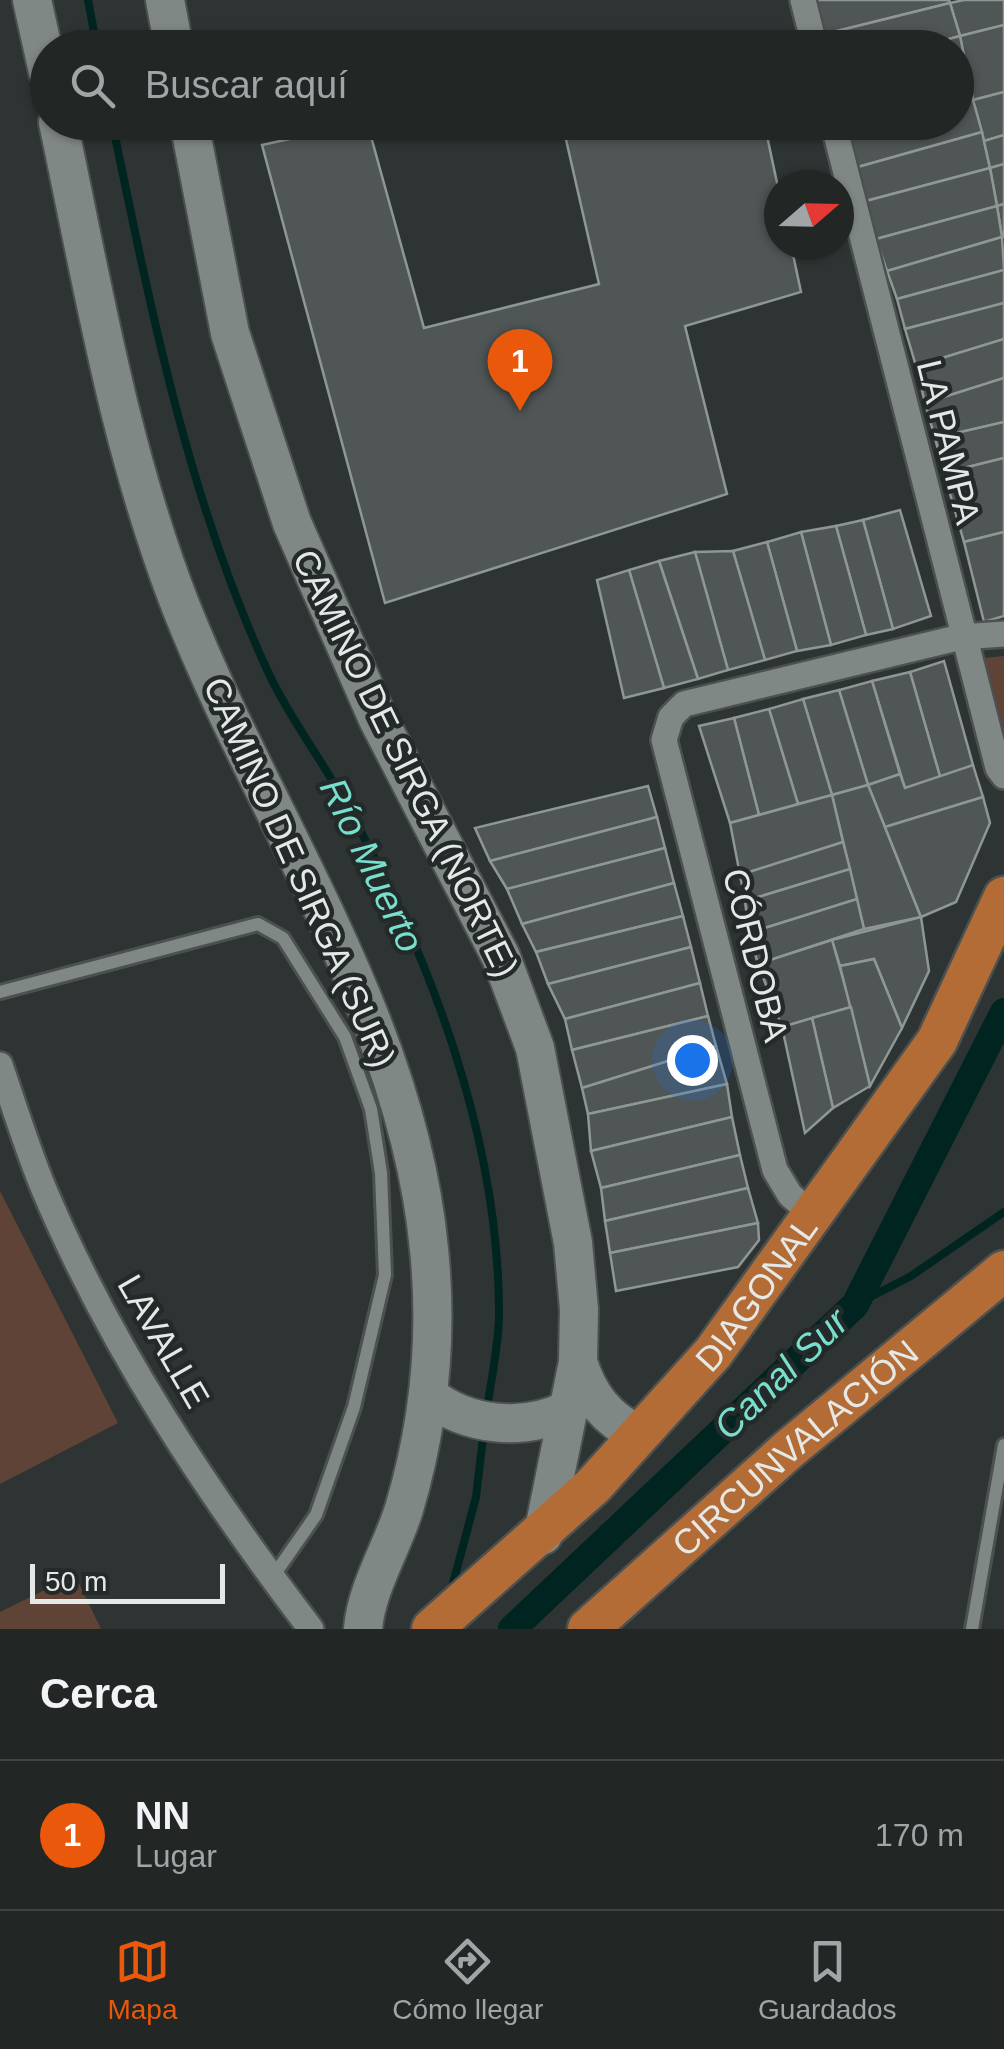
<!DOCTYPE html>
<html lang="es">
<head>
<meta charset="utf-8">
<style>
  body { margin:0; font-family:Arial,sans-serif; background:#2a2f2e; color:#f1f3f6 }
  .compass { position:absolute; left:764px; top:170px; width:90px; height:90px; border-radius:50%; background:#222726; box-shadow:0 2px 8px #0004; rotate:70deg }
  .scale { position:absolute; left:30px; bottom:25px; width:195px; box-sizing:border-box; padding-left:10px; border:5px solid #e4e9e8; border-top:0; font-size:28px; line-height:35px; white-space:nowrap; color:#e4e9e8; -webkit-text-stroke:8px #242a29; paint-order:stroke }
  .you { position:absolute; left:692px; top:1060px; width:35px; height:35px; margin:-25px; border:8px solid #fff; border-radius:50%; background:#1a73e8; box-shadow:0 0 0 15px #1a73e833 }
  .badge { display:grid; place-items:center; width:65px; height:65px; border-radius:50%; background:#ea580c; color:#fff; font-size:32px; font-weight:700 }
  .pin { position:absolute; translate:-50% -82px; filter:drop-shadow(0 2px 5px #0008) }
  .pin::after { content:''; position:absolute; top:52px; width:35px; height:30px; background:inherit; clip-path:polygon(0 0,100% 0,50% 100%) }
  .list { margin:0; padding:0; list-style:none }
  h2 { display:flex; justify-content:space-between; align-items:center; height:130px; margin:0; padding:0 40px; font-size:42px }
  h2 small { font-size:32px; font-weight:400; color:#a2a5a7 }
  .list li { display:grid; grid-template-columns:65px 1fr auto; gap:30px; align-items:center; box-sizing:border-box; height:150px; padding:0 40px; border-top:2px solid #3f4443 }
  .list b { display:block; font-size:38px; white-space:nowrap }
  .list p { margin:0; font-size:32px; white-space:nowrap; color:#a2a5a7 }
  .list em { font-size:32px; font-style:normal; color:#a2a5a7 }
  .icon { flex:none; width:55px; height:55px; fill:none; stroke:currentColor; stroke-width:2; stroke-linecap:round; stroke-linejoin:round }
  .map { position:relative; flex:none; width:1004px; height:1629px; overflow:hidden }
  .search { position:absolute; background:#222726; box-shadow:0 2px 8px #0004; left:30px; right:30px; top:30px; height:110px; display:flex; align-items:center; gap:25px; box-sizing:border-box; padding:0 35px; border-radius:55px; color:#a2a5a7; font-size:38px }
  .sheet { height:280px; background:#222726 }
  nav { display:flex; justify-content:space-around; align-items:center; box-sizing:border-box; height:140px; border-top:2px solid #3f4443; background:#222726; font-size:28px; color:#a2a5a7 }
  nav a { display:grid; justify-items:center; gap:5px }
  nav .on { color:#ea580c }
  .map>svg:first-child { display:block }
  .green { fill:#5f4336 }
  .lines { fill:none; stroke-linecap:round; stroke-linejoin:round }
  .stream { stroke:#002520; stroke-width:8 }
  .canal { stroke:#002520; stroke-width:28 }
  .building { fill:#4f5655; stroke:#8f9795; stroke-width:2.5 }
  .service-casing { stroke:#4c5150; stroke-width:18 }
  .minor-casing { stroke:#4c5150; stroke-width:30 }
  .secondary-casing { stroke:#4c5150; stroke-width:42 }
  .primary-casing { stroke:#4c5150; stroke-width:45 }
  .service { stroke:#808886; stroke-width:12 }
  .minor { stroke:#808886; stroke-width:25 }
  .secondary { stroke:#808886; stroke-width:38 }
  .primary { stroke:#b46c37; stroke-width:40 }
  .labels { text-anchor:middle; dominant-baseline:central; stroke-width:9; stroke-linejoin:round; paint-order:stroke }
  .street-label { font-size:35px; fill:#e4e9e8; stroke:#242a29 }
  .water-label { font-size:38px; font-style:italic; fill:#77dfcd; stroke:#242a29 }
</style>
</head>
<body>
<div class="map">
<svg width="1004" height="1629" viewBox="0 0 1004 1629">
  <rect width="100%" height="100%" fill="#2e3433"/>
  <g class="green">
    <polygon points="1004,656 1004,734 983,658"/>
    <polygon points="0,1191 118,1423 0,1484"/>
    <polygon points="75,1575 101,1629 0,1629 0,1612"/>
  </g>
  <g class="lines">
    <g class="stream">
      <polyline points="88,0 97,48"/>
      <path d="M 112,122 C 151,309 188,500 269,674 C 290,719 322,760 346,804 C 430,956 499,1137 499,1313 C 499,1345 491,1379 487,1410"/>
      <polyline points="855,1305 911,1276 1004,1212"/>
      <polyline points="451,1591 476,1497 484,1429"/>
    </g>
    <polyline class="canal" points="512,1629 855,1305 1004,1012"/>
  </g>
  <g class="building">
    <polygon points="817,0 949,0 950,3 825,34"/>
    <polygon points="964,0 1004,0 1004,25 960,36 950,3"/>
    <polygon points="950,3 960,36 915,48 829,48 825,34"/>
    <polygon points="1004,25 1004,92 973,100 960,36"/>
    <polygon points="960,36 967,71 956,74 956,48 915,48"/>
    <polygon points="967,71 973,100 956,104 956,74"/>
    <polygon points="1004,92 1004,135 984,141 973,100"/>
    <polygon points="973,100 982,132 858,167 849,129 878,122 956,122 956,104"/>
    <polygon points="367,122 424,328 599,284 562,122 764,122 779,192 779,245 791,245 801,292 685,326 727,494 385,603 262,145"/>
    <polygon points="982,132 990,168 866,201 858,167"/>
    <polygon points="1004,135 1004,164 990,168 984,141"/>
    <polygon points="1004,164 1004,204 997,206 990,168"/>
    <polygon points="990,168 997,206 876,239 866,201"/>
    <polygon points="1004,204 1004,237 1002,237 997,206"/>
    <polygon points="997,206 1002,237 887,271 876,239"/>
    <polygon points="1002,237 1004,270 897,299 887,271"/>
    <polygon points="1004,270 1004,303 905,329 897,299"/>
    <polygon points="1004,303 1004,339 916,366 905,329"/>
    <polygon points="1004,339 1004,378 925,403 916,366"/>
    <polygon points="1004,378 1004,422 935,438 925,403"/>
    <polygon points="1004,422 1004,458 944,473 935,438"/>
    <polygon points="1004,458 1004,532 964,542 944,473"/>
    <polygon points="900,510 931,616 893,629 863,520"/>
    <polygon points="863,520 893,629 866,635 836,526"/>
    <polygon points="836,526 866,635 831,645 801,532"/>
    <polygon points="801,532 831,645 797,651 767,542"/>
    <polygon points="1004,532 1004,616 984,622 964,542"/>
    <polygon points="767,542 797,651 765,660 733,551"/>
    <polygon points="733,551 765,660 728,670 695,552"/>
    <polygon points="695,552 728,670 698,679 659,561"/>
    <polygon points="659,561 698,679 664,688 629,570"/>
    <polygon points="629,570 664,688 624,698 597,580"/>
    <polygon points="944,661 973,765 941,780 910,672"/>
    <polygon points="910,672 941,780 905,788 872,681"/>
    <polygon points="872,681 900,774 868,785 839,690"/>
    <polygon points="839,690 868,785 832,795 803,699"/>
    <polygon points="803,699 832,795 798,804 769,709"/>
    <polygon points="769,709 798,804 759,815 734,718"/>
    <polygon points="734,718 759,815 730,823 699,726"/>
    <polygon points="973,765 983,797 885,827 868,785 900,774 905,788"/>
    <polygon points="868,785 921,917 864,929 832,795"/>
    <polygon points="648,786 657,817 490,861 475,828"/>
    <polygon points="832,795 843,842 740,875 730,823"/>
    <polygon points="983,797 990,823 956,902 921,917 885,827"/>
    <polygon points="657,817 665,848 507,889 490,861"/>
    <polygon points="843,842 850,869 745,901 740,875"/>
    <polygon points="665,848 674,883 522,924 507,889"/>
    <polygon points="850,869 857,899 749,933 745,901"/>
    <polygon points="674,883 683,916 536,952 522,924"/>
    <polygon points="857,899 864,929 758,964 749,933"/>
    <polygon points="683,916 691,947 548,984 536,952"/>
    <polygon points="921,917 929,971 902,1028 874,959 840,966 832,940"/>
    <polygon points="832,940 851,1007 782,1027 758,964"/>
    <polygon points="691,947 700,983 565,1019 548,984"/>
    <polygon points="874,959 902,1028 870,1086 840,966"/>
    <polygon points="700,983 708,1016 572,1050 565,1019"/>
    <polygon points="851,1007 870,1086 833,1108 812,1018"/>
    <polygon points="708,1016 716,1046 582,1088 572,1050"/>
    <polygon points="812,1018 833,1108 805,1133 782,1027"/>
    <polygon points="716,1046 727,1084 588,1114 582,1088"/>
    <polygon points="727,1084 732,1117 591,1151 588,1114"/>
    <polygon points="732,1117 740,1155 601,1188 591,1151"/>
    <polygon points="740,1155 748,1188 605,1221 601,1188"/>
    <polygon points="748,1188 758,1223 610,1253 605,1221"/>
    <polygon points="758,1223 759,1240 738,1267 616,1291 610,1253"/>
  </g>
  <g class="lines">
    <defs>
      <g id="service">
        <polyline points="0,992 258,924 283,938 345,1037 371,1109 381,1173 385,1275 354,1407 316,1515 272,1578"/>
        <polyline points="972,1629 1004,1445"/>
      </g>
      <g id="minor">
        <polyline points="803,0 815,48"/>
        <polyline points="833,122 998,768 1004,776"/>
        <path d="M 0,1065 C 14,1106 27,1148 43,1187 C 109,1345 208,1494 311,1629"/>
        <polyline points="814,1216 790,1195 775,1170 664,740 671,717 684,704 961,637 1004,634"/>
      </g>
      <g id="secondary">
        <polyline points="32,0 48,72"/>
        <polyline points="165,0 174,48"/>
        <path d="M 58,122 C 93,286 120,451 181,607 C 265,820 407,1017 429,1249 C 438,1337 429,1425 404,1509 C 392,1548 366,1589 363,1629"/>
        <polyline points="189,122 230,333 292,523 378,719 501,957 535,1048 573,1243 579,1309 578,1362 543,1535"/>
        <path d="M 578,1362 C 589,1397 607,1420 640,1435"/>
        <path d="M 428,1395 C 466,1426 523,1432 567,1410"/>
      </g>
      <g id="primary">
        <path id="s1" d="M 432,1629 L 593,1486 L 713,1353 L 937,1041 L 1004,897"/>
        <path id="s2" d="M 588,1629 L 788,1450 L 1004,1271"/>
      </g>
    </defs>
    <use href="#service" class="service-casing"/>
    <use href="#minor" class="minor-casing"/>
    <use href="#secondary" class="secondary-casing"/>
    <use href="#primary" class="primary-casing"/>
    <use href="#service" class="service"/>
    <use href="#minor" class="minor"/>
    <use href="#secondary" class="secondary"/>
    <use href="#primary" class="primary"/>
  </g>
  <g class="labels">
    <g class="street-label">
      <text transform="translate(949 442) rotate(76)">LA PAMPA</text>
      <text transform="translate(406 763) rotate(64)">CAMINO DE SIRGA (NORTE)</text>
      <text transform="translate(300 872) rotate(66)">CAMINO DE SIRGA (SUR)</text>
      <text transform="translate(756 955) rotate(76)">CÓRDOBA</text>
      <text stroke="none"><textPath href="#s1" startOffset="468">DIAGONAL</textPath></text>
      <text transform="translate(164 1341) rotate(60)">LAVALLE</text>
      <text stroke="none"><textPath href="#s2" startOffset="275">CIRCUNVALACIÓN</textPath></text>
    </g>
    <g class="water-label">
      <text transform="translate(372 865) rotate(64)">Río Muerto</text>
      <text transform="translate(781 1374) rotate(-44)">Canal Sur</text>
    </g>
  </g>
</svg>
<svg class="compass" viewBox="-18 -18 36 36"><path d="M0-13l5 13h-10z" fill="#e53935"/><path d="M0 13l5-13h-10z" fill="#a2a5a7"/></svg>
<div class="scale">50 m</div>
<div class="you"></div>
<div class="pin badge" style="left:520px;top:411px">1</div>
<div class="search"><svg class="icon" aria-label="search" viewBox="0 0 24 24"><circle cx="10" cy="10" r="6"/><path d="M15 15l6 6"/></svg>Buscar aquí</div>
</div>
<section class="sheet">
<h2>Cerca<small></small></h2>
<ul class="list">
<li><span class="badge">1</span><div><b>NN</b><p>Lugar</p></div><em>170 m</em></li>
</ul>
</section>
<nav>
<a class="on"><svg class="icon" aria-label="map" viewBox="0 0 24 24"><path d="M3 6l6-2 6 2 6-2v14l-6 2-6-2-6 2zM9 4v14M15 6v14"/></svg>Mapa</a>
<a><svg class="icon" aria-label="directions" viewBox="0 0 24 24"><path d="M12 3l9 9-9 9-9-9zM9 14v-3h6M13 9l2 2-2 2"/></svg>Cómo llegar</a>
<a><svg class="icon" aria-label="saved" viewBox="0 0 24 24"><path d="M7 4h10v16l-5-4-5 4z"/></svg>Guardados</a>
</nav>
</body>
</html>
